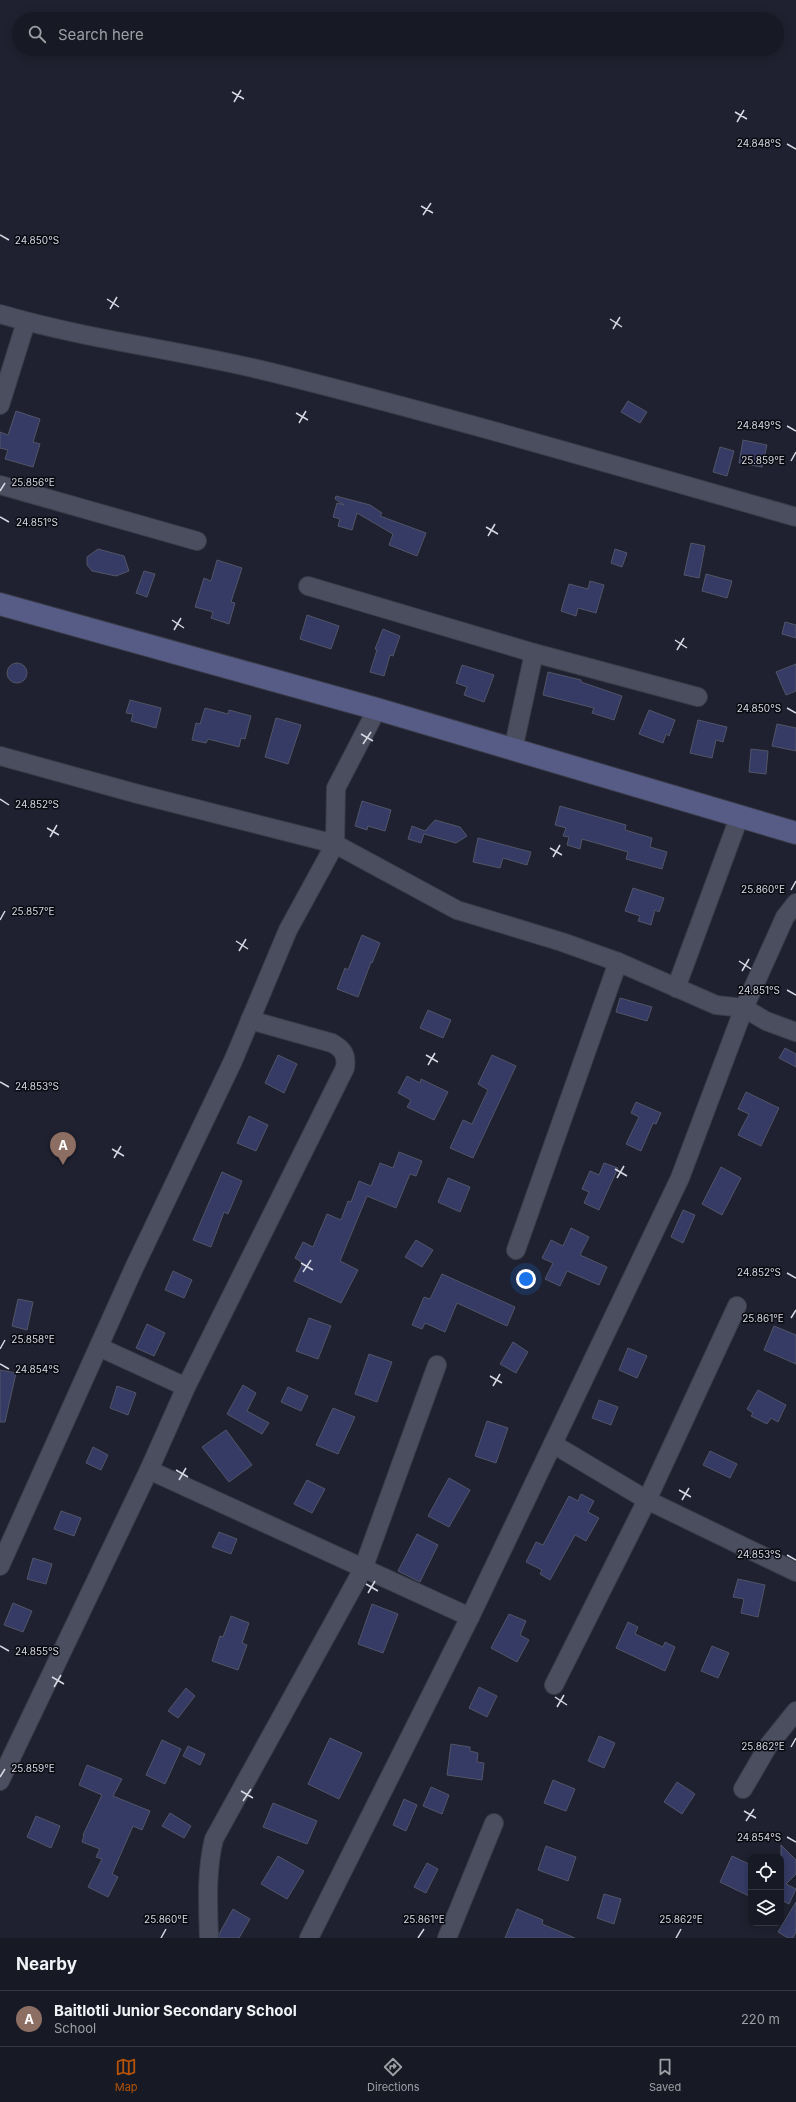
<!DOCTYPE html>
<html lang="en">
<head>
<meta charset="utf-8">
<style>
  body { margin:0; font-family:Inter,sans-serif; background:#242631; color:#f1f3f6 }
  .controls { position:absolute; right:12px; bottom:12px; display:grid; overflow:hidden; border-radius:8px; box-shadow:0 2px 10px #0003 }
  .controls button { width:36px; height:36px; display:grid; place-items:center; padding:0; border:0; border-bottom:1px solid #363841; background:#171924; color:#f1f3f6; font:20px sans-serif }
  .you { position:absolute; left:526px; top:1279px; width:14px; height:14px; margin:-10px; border:3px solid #fff; border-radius:50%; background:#1a73e8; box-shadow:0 0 0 6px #1a73e833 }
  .badge { display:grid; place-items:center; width:26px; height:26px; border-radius:50%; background:#b45309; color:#fff; font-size:13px; font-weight:700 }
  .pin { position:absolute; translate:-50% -33px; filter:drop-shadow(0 1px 2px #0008) }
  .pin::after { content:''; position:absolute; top:21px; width:14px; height:12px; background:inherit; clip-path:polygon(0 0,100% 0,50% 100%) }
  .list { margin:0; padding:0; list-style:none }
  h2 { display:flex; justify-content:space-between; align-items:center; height:52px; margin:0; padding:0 16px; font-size:17px }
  h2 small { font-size:13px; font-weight:400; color:#9ea0a6 }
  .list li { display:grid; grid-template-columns:26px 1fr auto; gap:12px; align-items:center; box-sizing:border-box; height:56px; padding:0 16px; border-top:1px solid #363841 }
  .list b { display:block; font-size:15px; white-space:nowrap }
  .list p { margin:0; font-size:13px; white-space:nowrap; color:#9ea0a6 }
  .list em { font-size:13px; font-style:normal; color:#9ea0a6 }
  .icon { flex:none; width:22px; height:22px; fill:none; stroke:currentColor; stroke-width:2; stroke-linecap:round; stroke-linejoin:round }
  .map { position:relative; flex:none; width:796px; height:1938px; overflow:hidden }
  .search { position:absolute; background:#171924; box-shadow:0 2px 10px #0003; left:12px; right:12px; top:12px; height:44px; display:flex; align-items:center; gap:10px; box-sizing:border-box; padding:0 14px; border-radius:22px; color:#9ea0a6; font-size:15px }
  .sheet { height:108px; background:#171924 }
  nav { display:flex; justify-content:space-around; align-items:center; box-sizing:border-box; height:56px; border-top:1px solid #363841; background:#171924; font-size:11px; color:#9ea0a6 }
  nav a { display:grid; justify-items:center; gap:2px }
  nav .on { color:#b45309 }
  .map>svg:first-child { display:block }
  .building { fill:#353b65; stroke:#515566 }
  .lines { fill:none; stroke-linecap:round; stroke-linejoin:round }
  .street-casing { stroke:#3a3c48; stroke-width:20 }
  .secondary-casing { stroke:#3a3c48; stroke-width:24 }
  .street { stroke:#4b4e5f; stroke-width:18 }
  .secondary { stroke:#575c87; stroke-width:22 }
  .ticks { fill:none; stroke:#d6d8e2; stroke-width:1.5 }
  .ticks-label { font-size:10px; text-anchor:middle; fill:#d6d8e2; stroke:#0a0b12; stroke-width:3; stroke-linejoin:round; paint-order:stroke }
</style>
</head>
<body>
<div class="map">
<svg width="796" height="1938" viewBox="0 0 796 1938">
  <rect width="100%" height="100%" fill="#1f2130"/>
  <g class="building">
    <polygon points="628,401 647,412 640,423 621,412"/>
    <polygon points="16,411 40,419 33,442 40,444 33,467 5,459 8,450 0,448 0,432 8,435"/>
    <polygon points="743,440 767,445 762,467 739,463"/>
    <polygon points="720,447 734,451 727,476 713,472"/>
    <polygon points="336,496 370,505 382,513 380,516 426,533 417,556 389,545 393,534 357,513 352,530 338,526 340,519 333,517 337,503 344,505 335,499"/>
    <polygon points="691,543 705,546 699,578 684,575"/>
    <polygon points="98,549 124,556 129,571 116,576 92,571 87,565 87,557"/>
    <polygon points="615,549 627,553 622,567 611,563"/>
    <polygon points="217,560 242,568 231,602 235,603 229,624 211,618 213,612 195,607 204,578 211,581"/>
    <polygon points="144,571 155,574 147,597 136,593"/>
    <polygon points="706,574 732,581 727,598 702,591"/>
    <polygon points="590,581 604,585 596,613 578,608 576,616 561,611 569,584 588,589"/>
    <polygon points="307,615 339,626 331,649 300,639"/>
    <polygon points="785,622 796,625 796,638 782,634"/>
    <polygon points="383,629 400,636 393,656 390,655 384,676 370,672 377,650 375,649"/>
    <circle cx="17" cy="673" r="10"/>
    <polygon points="796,664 796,691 786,695 776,672"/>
    <polygon points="462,665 494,675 484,702 464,695 467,687 456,683"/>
    <polygon points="548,672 581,680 581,682 622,696 614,720 592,713 594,708 543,695"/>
    <polygon points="130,700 161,708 156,728 131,721 133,714 126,713"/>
    <polygon points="205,708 228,714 229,710 251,716 245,739 241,738 239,747 208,739 206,743 192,740 196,723 200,724"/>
    <polygon points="649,710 675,720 669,736 666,734 663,743 639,734"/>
    <polygon points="276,718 301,725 288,764 265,757"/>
    <polygon points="698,720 727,727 723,742 716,740 712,758 690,753"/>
    <polygon points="777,724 796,728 796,751 772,746"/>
    <polygon points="751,749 768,751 766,774 749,772"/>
    <polygon points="362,801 391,810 385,831 368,826 367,830 355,826"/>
    <polygon points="560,806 626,825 625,830 652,838 650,847 667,852 662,869 626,859 628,852 582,839 580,849 567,845 569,837 563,836 566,828 555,825"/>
    <polygon points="435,820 460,827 467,836 456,843 424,834 421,843 408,839 412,826 425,831"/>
    <polygon points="478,838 531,852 527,865 503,858 500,868 473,862"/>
    <polygon points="633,888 664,898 659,912 655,910 651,925 638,921 640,916 625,911"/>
    <polygon points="362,935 380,943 372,963 371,962 358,997 337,989 345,968 348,970"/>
    <polygon points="620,998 652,1007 647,1021 616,1012"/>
    <polygon points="428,1010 451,1020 443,1038 420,1028"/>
    <polygon points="785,1048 796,1054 796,1067 779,1058"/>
    <polygon points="278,1055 297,1064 284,1093 265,1083"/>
    <polygon points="492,1055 516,1066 473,1158 450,1148 463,1120 472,1124 488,1090 478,1084"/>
    <polygon points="407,1076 420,1083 421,1079 448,1092 434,1120 407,1107 411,1100 398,1093"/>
    <polygon points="746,1092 779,1108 761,1146 738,1135 749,1114 738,1109"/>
    <polygon points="636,1102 661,1113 656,1124 653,1123 641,1151 626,1144 639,1117 631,1113"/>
    <polygon points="249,1116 268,1125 256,1151 237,1143"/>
    <polygon points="399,1152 422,1161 416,1176 410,1174 396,1208 367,1196 340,1261 358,1270 341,1303 294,1281 303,1263 295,1258 303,1242 313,1247 327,1214 341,1220 348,1201 351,1202 359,1181 371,1186 380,1163 393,1168"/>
    <polygon points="604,1163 618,1168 599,1210 584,1203 589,1192 582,1189 590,1171 599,1175"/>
    <polygon points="721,1167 741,1178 722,1215 702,1204"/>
    <polygon points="222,1172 242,1181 228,1214 224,1212 211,1247 193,1240"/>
    <polygon points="448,1178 470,1187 460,1212 438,1202"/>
    <polygon points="683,1210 695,1215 683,1243 671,1237"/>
    <polygon points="571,1228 589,1237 580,1255 607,1267 599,1285 567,1271 560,1286 545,1279 553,1263 542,1258 551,1240 563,1246"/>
    <polygon points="416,1240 433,1250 422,1267 405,1257"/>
    <polygon points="173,1271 192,1280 184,1298 165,1290"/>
    <polygon points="442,1274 515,1307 507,1326 457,1303 445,1332 425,1323 422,1329 412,1325 424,1297 430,1299"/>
    <polygon points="18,1299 33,1302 27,1330 12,1326"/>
    <polygon points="309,1318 331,1326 318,1359 296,1351"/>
    <polygon points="147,1324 165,1333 154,1356 136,1348"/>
    <polygon points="774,1326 796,1335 796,1364 764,1350"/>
    <polygon points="513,1342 528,1352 516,1373 500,1364"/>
    <polygon points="628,1348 647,1356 637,1378 619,1370"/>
    <polygon points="369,1354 392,1362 377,1402 355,1394"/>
    <polygon points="0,1370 16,1373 5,1422 0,1422"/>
    <polygon points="243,1385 256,1393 247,1411 269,1423 262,1434 227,1414"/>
    <polygon points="117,1386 136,1393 128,1415 110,1408"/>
    <polygon points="288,1387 308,1396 301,1411 281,1402"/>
    <polygon points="758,1390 786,1405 778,1422 771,1418 767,1424 751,1416 753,1413 747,1409"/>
    <polygon points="599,1400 618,1407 611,1425 592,1418"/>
    <polygon points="333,1408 355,1417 338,1454 316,1445"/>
    <polygon points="487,1421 508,1428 496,1463 475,1456"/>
    <polygon points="226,1430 252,1465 229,1482 202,1447"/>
    <polygon points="93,1447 108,1455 101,1470 86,1463"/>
    <polygon points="710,1451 737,1464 730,1478 703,1465"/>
    <polygon points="449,1478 470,1490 449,1527 428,1516"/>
    <polygon points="307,1480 325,1489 312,1513 294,1504"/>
    <polygon points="581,1494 594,1501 588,1512 599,1518 586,1541 575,1535 550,1580 540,1574 542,1570 526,1562 536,1542 543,1545 569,1496 578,1501"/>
    <polygon points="61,1511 81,1518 74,1536 54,1529"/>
    <polygon points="219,1532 237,1539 231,1554 212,1547"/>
    <polygon points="417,1534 438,1545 420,1582 398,1571"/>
    <polygon points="33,1558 52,1564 46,1584 27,1579"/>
    <polygon points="738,1579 765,1585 758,1617 741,1613 744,1599 733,1597"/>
    <polygon points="13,1603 32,1611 23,1632 4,1625"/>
    <polygon points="372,1604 398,1614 383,1653 358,1644"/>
    <polygon points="509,1614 526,1621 520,1635 529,1640 517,1662 491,1648"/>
    <polygon points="231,1616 249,1623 242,1643 247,1645 238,1670 212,1661 220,1636 223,1637"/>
    <polygon points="628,1622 638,1627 635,1634 663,1647 665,1642 675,1647 665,1671 616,1648"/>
    <polygon points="712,1646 729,1653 718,1678 701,1671"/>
    <polygon points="479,1687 497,1696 487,1717 469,1708"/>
    <polygon points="186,1688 195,1696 178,1718 168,1711"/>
    <polygon points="599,1736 615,1743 604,1768 588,1761"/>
    <polygon points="330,1738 362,1753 339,1799 308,1784"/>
    <polygon points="162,1740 181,1749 165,1784 146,1775"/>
    <polygon points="451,1744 470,1747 470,1751 478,1753 477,1762 484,1763 482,1780 447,1775"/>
    <polygon points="188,1746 205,1754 200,1765 183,1756"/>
    <polygon points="87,1765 122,1779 113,1796 150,1811 142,1830 133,1826 112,1874 118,1877 108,1897 88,1887 102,1859 96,1857 100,1849 82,1842 84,1835 83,1835 102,1795 79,1785"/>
    <polygon points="553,1780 575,1789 566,1811 544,1803"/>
    <polygon points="677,1782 695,1794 682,1814 664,1802"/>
    <polygon points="431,1787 449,1795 442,1814 423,1806"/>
    <polygon points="404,1799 417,1805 406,1831 393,1825"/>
    <polygon points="273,1803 317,1821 307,1844 263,1827"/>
    <polygon points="170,1813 191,1826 184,1838 162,1826"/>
    <polygon points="36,1816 60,1826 51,1848 27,1837"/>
    <polygon points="781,1845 796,1860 796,1874 786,1884 796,1889 789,1904 781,1900"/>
    <polygon points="546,1846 576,1857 568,1881 538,1870"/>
    <polygon points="278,1856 304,1871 287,1899 261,1884"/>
    <polygon points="732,1856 751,1865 751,1897 720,1882"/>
    <polygon points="427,1863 438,1869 426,1893 414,1887"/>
    <polygon points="604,1894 621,1899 614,1924 597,1918"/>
    <polygon points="796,1902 796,1932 793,1938 788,1938 778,1932"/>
    <polygon points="233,1909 250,1919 239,1938 219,1938 219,1934"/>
    <polygon points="517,1909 543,1920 542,1924 575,1938 505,1938"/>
  </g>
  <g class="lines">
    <defs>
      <g id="street">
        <path d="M 0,314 C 89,340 181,350 270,372 C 447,416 621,467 796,517"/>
        <polyline points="0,405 26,322"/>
        <polyline points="0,485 197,541"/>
        <polyline points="308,586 534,653 698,697"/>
        <polyline points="513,750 534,653"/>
        <polyline points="0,756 138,794 335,844 457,910 562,942 618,962 716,1005 744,1008 766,1021 796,1032"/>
        <polyline points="676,988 740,815"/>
        <polyline points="516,1250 618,962"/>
        <path d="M 99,1347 L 186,1387 L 345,1068 C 347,1055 343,1049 332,1043 L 250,1020"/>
        <polyline points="553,1444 647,1500 796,1572"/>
        <polyline points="149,1470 470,1617"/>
        <polyline points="0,1566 134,1268 233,1061 288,930 335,844 336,788 377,709"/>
        <polyline points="554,1685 647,1500 737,1306"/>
        <polyline points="0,1781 149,1470 186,1387"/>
        <polyline points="743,1789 768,1746 796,1711"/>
        <path d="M 209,1938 C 208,1905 206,1871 214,1839 L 363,1569 L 437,1365"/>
        <polyline points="309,1938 470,1617 680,1178 744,1008 785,917 796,903"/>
        <polyline points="447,1938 494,1823"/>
      </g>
      <polyline id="secondary" points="0,604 377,709 796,833"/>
    </defs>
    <use href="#street" class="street-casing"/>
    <use href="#secondary" class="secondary-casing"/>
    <use href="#street" class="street"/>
    <use href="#secondary" class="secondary"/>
  </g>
  <path class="ticks" d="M 232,92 L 244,99M 234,102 L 241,90M 735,112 L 747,119M 737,122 L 744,110M 787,144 L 796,149M 421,206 L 433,213M 423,215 L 431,203M 0,235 L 9,240M 107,299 L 119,307M 110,309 L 117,297M 610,319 L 622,327M 613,329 L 620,317M 296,413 L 308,420M 299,423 L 306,411M 787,426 L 796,431M 791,461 L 796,452M 0,491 L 5,483M 0,517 L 9,522M 486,527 L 498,534M 488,536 L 495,524M 172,620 L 184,628M 174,630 L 181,618M 675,640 L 687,648M 677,650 L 684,638M 787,708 L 796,713M 361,734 L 373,741M 363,744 L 371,732M 0,799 L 9,805M 47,828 L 59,835M 50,837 L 57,825M 550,848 L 562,855M 553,857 L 560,845M 791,890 L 796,881M 0,920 L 5,911M 236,941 L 248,949M 239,951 L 246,939M 739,961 L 751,969M 742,971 L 749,959M 787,990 L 796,995M 426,1055 L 438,1062M 428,1065 L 435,1053M 0,1082 L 9,1087M 112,1149 L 124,1156M 114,1158 L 121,1146M 615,1169 L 627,1176M 617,1178 L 624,1166M 301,1263 L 313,1270M 303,1272 L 311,1260M 787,1273 L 796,1278M 791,1318 L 796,1310M 0,1349 L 5,1340M 0,1364 L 9,1369M 490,1376 L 502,1383M 493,1386 L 500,1374M 176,1470 L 188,1477M 179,1480 L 186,1468M 679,1490 L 691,1497M 682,1500 L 689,1488M 787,1555 L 796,1560M 366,1584 L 378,1591M 368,1593 L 375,1581M 0,1646 L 9,1651M 52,1677 L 64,1684M 54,1687 L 61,1675M 555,1697 L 567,1705M 557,1707 L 564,1695M 791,1747 L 796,1738M 0,1777 L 5,1769M 241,1791 L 253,1798M 243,1801 L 251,1789M 744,1811 L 756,1818M 746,1821 L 754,1809M 787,1837 L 796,1842M 161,1938 L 166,1929M 418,1938 L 424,1929M 676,1938 L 681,1929"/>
  <g class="ticks-label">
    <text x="759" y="147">24.848°S</text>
    <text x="37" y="244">24.850°S</text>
    <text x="759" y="429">24.849°S</text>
    <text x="763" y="464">25.859°E</text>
    <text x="33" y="486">25.856°E</text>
    <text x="37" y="526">24.851°S</text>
    <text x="759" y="712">24.850°S</text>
    <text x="37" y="808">24.852°S</text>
    <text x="763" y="893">25.860°E</text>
    <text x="33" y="915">25.857°E</text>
    <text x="759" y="994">24.851°S</text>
    <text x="37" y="1090">24.853°S</text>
    <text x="759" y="1276">24.852°S</text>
    <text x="763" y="1322">25.861°E</text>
    <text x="33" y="1343">25.858°E</text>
    <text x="37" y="1373">24.854°S</text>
    <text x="759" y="1558">24.853°S</text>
    <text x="37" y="1655">24.855°S</text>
    <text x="763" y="1750">25.862°E</text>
    <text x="33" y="1772">25.859°E</text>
    <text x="759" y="1841">24.854°S</text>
    <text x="166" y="1923">25.860°E</text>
    <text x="424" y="1923">25.861°E</text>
    <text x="681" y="1923">25.862°E</text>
  </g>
</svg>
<div class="controls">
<button><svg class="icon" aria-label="locate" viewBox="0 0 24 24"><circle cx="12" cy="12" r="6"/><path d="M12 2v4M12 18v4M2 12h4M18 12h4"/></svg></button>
<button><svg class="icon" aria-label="layers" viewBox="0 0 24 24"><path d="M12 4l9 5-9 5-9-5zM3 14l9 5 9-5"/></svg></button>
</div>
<div class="you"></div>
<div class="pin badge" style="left:63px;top:1165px;background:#8d6e63">A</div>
<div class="search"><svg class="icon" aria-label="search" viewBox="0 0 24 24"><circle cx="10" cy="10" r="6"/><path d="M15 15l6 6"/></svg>Search here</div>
</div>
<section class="sheet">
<h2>Nearby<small></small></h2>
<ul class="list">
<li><span class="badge" style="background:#8d6e63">A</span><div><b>Baitlotli Junior Secondary School</b><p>School</p></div><em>220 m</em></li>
</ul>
</section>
<nav>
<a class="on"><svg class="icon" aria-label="map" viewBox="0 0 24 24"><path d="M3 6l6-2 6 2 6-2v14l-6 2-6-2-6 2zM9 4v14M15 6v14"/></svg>Map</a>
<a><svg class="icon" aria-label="directions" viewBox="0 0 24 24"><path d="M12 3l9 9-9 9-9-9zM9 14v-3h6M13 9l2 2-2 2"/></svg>Directions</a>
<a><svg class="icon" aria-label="saved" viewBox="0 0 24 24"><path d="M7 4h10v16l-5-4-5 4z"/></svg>Saved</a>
</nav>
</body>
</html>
